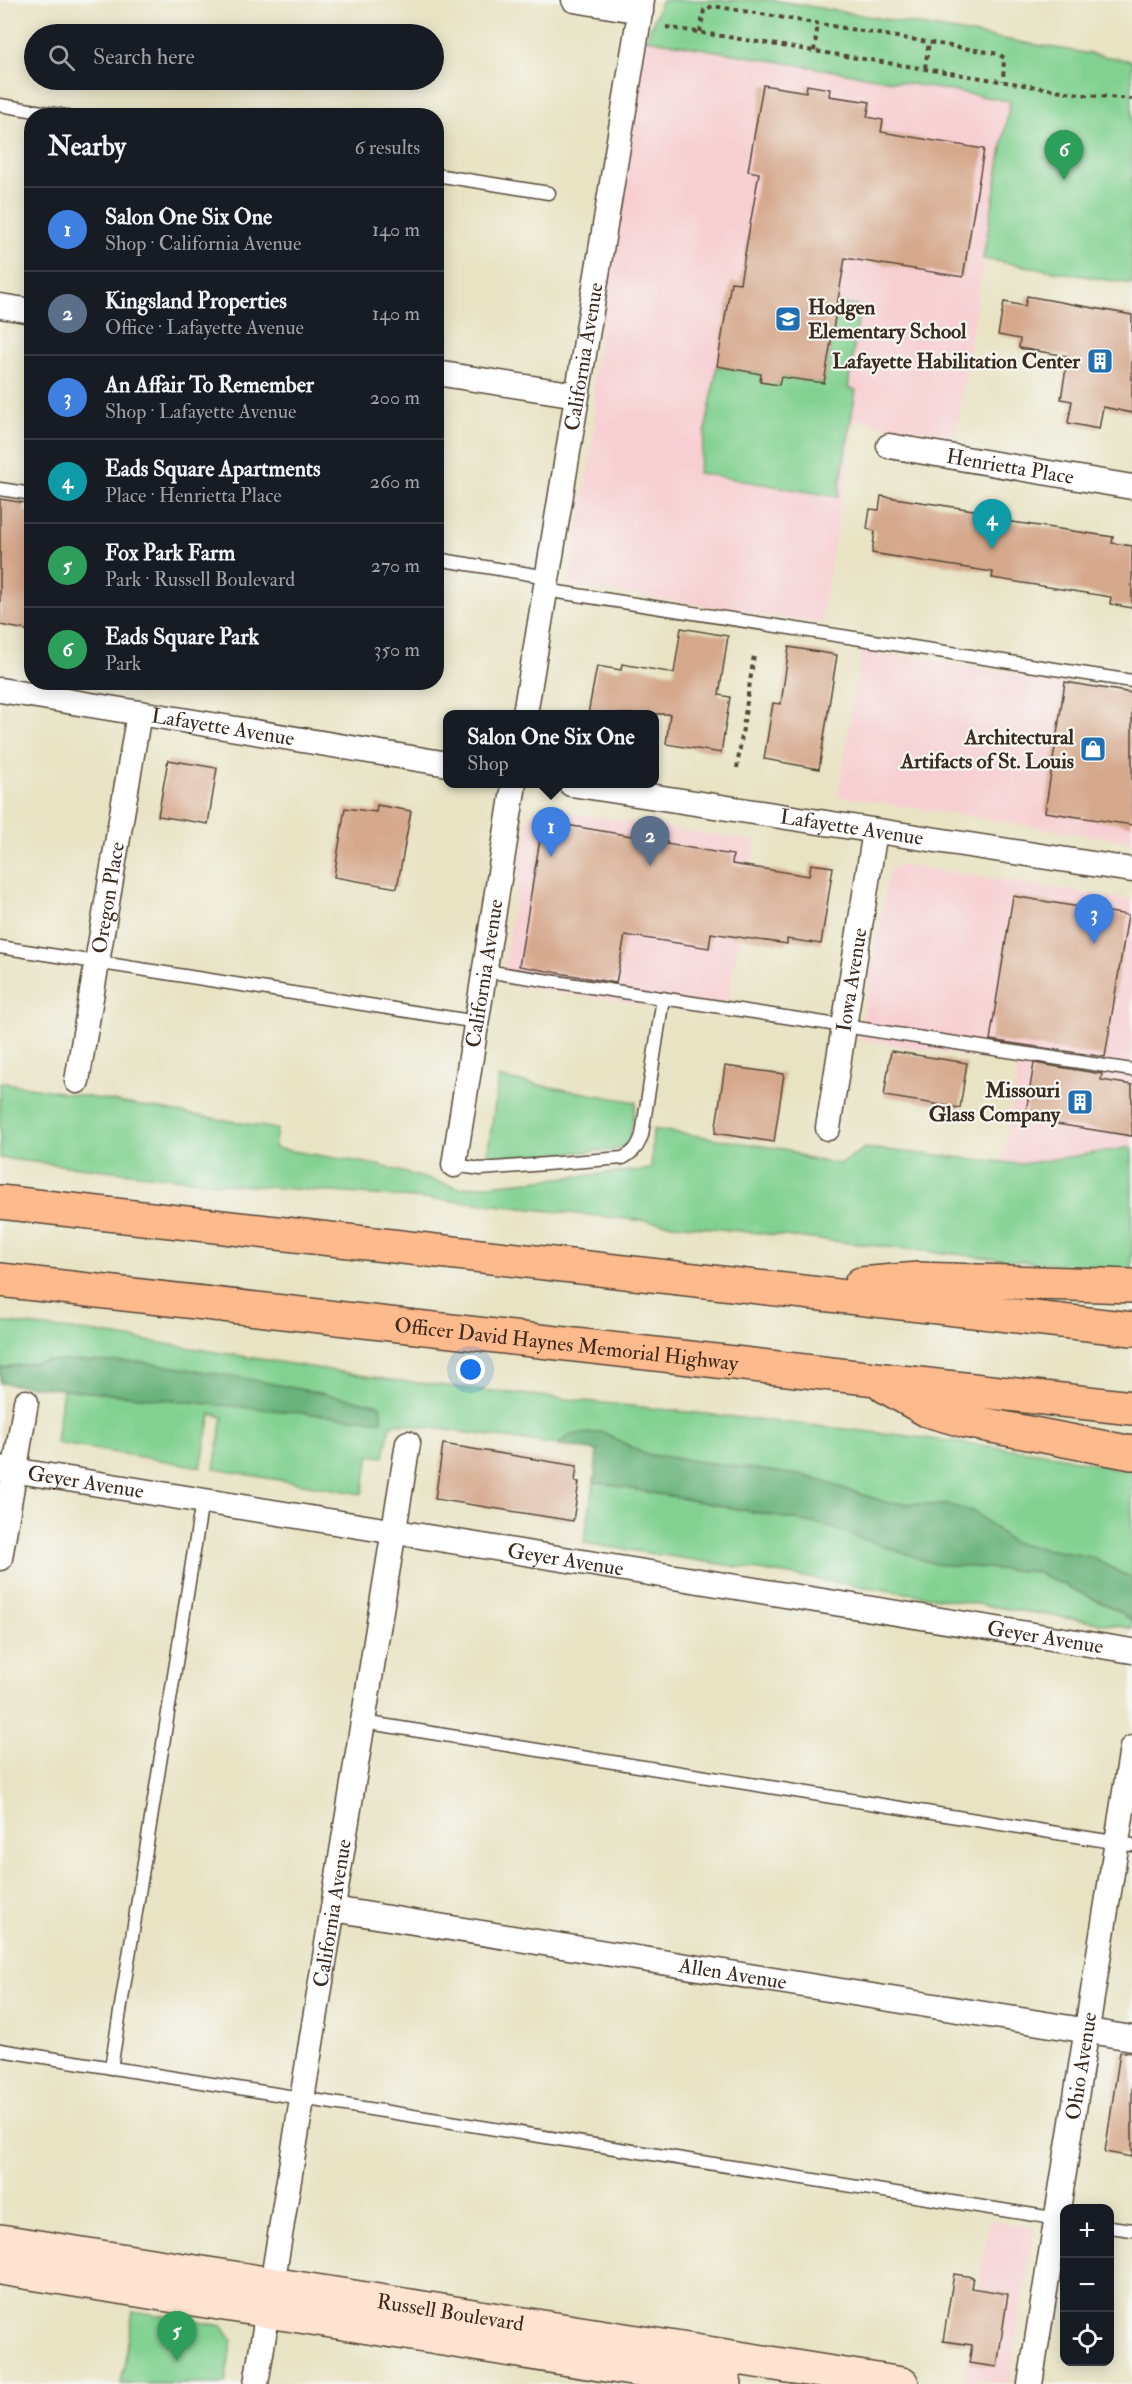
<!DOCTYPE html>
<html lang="en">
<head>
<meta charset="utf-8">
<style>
  body { margin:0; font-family:"IM FELL Double Pica",serif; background:#20242c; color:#f1f3f6 }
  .controls { position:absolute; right:18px; bottom:18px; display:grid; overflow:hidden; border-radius:12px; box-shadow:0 3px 15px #0003 }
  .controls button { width:54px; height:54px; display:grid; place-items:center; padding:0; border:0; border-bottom:2px solid #363941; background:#171b24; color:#f1f3f6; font:30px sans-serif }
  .you { position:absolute; left:471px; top:1370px; width:21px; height:21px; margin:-15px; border:4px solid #fff; border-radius:50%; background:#1a73e8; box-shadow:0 0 0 9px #1a73e833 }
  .badge { display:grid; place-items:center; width:39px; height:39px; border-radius:50%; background:#db2777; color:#fff; font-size:20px; font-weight:700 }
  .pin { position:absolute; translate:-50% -50px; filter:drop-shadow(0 2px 3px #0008) }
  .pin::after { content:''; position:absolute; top:32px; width:21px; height:18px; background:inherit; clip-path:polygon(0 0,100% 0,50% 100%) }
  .popup { position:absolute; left:443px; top:710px; width:216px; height:78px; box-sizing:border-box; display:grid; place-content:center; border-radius:12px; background:#171b24; filter:drop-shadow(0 2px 4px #0005); font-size:20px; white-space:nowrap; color:#9ea1a6 }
  .popup b { font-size:22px; color:#f1f3f6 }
  .popup::after { content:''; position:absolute; left:50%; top:100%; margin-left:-12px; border:12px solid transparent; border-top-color:#171b24 }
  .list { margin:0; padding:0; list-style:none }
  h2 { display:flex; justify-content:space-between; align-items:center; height:78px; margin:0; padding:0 24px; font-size:26px }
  h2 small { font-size:20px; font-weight:400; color:#9ea1a6 }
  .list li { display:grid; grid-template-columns:39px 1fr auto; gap:18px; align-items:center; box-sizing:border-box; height:84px; padding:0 24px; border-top:2px solid #363941 }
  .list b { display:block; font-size:22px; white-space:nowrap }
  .list p { margin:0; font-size:20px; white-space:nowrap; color:#9ea1a6 }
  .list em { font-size:20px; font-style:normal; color:#9ea1a6 }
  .icon { flex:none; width:33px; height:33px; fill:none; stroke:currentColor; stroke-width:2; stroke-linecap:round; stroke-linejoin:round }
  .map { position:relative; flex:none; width:1132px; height:2384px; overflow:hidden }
  .search { position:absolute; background:#171b24; box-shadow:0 3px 15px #0003; left:24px; top:24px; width:420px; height:66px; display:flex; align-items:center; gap:15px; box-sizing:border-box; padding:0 21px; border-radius:33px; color:#9ea1a6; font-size:22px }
  .panel { position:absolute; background:#171b24; box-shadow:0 3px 15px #0003; left:24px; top:108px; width:420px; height:582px; border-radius:24px }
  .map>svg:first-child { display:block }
  .built { fill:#f7cfd2 }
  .green { fill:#82d191; stroke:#5e7e58; stroke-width:1.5 }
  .forest { fill:#69b37b; stroke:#526e4c; stroke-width:1.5 }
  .building { fill:#d5a78b }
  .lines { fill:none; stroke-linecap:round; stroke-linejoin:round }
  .service-casing { stroke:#554637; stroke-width:15 }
  .minor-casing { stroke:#554637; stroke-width:27 }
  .secondary-casing { stroke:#554637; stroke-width:36 }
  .motorway-casing { stroke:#554637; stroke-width:36 }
  .path { stroke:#554637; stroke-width:4; stroke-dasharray:4.5 4.5; stroke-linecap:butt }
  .service { stroke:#fff; stroke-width:12 }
  .minor { stroke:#fff; stroke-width:24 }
  .secondary { stroke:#fee3d1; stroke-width:33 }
  .motorway { stroke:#fcba8d; stroke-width:33 }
  .labels { text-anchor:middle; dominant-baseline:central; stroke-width:4.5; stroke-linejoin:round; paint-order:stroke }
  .poi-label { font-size:21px; font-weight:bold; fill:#3b2a1e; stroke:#f6f6f2; text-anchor:end }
  .street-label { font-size:21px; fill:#3b2a1e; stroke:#f6f6f2 }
</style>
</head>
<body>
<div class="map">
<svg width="1132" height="2384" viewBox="0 0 1132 2384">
  <rect width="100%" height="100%" fill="#f6f6f2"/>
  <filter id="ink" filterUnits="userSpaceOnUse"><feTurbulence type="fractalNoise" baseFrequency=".0167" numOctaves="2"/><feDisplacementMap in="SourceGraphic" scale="12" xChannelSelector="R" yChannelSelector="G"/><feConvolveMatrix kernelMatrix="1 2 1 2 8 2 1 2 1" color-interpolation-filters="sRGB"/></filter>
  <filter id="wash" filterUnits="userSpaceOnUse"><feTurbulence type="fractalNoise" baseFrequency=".008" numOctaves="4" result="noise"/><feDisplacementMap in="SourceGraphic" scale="24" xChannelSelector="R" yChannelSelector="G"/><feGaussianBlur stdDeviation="1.35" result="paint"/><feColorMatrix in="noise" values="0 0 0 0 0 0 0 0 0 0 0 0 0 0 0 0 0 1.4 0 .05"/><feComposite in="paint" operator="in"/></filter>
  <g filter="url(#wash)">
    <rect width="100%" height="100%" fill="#e8e3c3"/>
    <g class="built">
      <polygon points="646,39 1010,101 956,436 855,420 821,624 569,585 595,425 593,379"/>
      <polygon points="861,649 1132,692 1132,842 838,796"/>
      <polygon points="537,808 756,841 725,1017 501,984 528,817"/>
      <polygon points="901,865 1132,900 1132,1147 1022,1164 1003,1162 1019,1064 859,1039 888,876 891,869"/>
      <polygon points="989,2220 1034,2228 1009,2384 964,2378"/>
    </g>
    <g class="green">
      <polygon points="662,0 773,0 1132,61 1132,284 983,259 1010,101 646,39"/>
      <polygon points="838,303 860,307 848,388 856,390 838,497 698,473 717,366 761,374 760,382 779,384 781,377 824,383"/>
      <polygon points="499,1078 636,1102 628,1145 617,1150 498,1157 487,1155"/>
      <polygon points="0,1082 277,1129 274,1148 378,1165 459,1188 651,1169 653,1129 789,1150 804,1158 840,1164 865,1148 1022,1164 1132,1147 1132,1273 467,1202 227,1184 0,1158"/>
      <polygon points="0,1322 98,1333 391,1380 900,1435 1043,1453 1132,1472 1132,1579 1091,1557 1013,1543 975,1512 949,1505 888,1503 806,1476 644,1454 603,1432 570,1435 558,1445 395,1423 390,1426 384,1457 370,1455 362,1494 214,1469 223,1417 211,1414 201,1467 56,1443 63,1389 381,1420 48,1361 0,1368"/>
      <polygon points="594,1482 823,1525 935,1564 1036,1572 1119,1611 1132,1621 1132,1628 584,1543"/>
      <polygon points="133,2311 223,2326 232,2339 225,2384 121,2384"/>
    </g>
    <g class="forest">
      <polygon points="48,1361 143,1362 243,1378 380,1405 382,1421 0,1383 0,1368"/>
      <polygon points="603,1432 644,1454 806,1476 888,1503 949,1505 975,1512 1013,1543 1091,1557 1132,1579 1132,1621 1118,1610 1036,1572 935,1564 823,1525 594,1482 597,1451 558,1445 570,1435"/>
    </g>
    <g id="blocks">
      <g class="building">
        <polygon points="763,85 806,92 807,85 830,89 829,96 870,102 867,117 883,120 881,132 984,149 963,277 845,258 824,383 781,377 779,385 760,382 761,374 717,366 731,282 740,283 759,173 748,171"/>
        <polygon points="1027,296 1132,315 1132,413 1103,407 1099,429 1068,423 1072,401 1061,399 1068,356 1019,348 1020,339 998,335 1004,302 1025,306"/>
        <polygon points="881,496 993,513 992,519 1113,537 1112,543 1132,546 1132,608 1110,604 1111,597 992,578 993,572 872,553 875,531 867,529 870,509 879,510"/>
        <polygon points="0,499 26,503 24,512 32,512 32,631 0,625"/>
        <polygon points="681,628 728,636 719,695 730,697 721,753 666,744 670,714 588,714 597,666 621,670 622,664 674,673"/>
        <polygon points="789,647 837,655 819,769 764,759 773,703 781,704"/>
        <polygon points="1065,682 1132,693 1132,825 1045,812"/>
        <polygon points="168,760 217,768 208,824 158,816"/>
        <polygon points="377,805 411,811 397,888 334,877 345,808 376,812"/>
        <polygon points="543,821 667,842 666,844 733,855 732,864 809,876 811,864 833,867 821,944 787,939 787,944 711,933 709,948 625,935 616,983 519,966"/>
        <polygon points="1013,896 1128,915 1105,1057 990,1040"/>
        <polygon points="891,1051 967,1063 960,1108 884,1096"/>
        <polygon points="1034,1063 1102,1074 1101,1080 1132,1085 1132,1136 1025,1119"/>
        <polygon points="725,1066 784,1074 774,1142 715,1133"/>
        <polygon points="443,1444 577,1466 575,1482 579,1482 573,1521 435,1499"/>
        <polygon points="1120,2052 1132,2052 1132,2157 1105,2152"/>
        <polygon points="954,2274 973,2277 971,2288 1008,2294 997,2367 969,2363 972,2345 943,2341"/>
      </g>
    </g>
  </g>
  <g filter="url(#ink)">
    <use href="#blocks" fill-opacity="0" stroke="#554637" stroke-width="1.5"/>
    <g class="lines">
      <defs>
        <g id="service">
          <polyline points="0,105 66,116"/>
          <polyline points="436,175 549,193"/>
          <polyline points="0,489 32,494"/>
          <polyline points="436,559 548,577"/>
          <polyline points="545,590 1132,681"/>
          <polyline points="0,947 477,1022"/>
          <polyline points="485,971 1132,1070"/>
          <path d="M 454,1165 L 481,1169 L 623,1158 C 634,1152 638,1147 642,1135 L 663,998"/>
          <polyline points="363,1722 1132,1845"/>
          <polyline points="0,2050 1059,2219"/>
          <polyline points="111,2068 202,1501"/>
          <polyline points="1110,2227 1132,2230"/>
        </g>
        <g id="minor">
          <polyline points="574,0 641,11"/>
          <polyline points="0,306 32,311"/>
          <polyline points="436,373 577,395"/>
          <path id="s1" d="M 889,446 L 1132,487"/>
          <path id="s2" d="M 0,690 L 448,764"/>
          <path id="s3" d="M 525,714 L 642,0"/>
          <path id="s4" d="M 571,784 L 1132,870"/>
          <path id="s5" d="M 77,1081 L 139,713"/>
          <path id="s6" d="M 828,1128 L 875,831"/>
          <path id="s7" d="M 454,1165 L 514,784"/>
          <path id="s8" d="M 0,1468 L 1132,1651"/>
          <polyline points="0,1558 26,1402"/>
          <path id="s9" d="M 333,1909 L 1132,2038"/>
          <path id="s10" d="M 256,2384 L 408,1443"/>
          <path id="s11" d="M 1030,2384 L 1132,1748"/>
        </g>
        <g id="secondary">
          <path id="s12" d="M 0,2241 L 902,2384"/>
          <polyline points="0,2268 725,2384"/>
        </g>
        <g id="motorway">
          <polyline points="0,1202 1132,1329"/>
          <path id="s13" d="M 0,1280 L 1132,1408"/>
          <polyline points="861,1284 918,1279 1132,1286"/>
          <polyline points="885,1386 927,1410 966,1421 1132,1453"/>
        </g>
      </defs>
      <use href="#service" class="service-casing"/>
      <use href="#minor" class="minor-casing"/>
      <use href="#secondary" class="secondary-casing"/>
      <use href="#motorway" class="motorway-casing"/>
      <g class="path">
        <polyline points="666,27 1086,95 1132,99"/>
        <polyline points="700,32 704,10 713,6 999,54 1004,58 1003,81"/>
        <polyline points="814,51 818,24"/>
        <polyline points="925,68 929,42"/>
        <polyline points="737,768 754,655"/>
      </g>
      <use href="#service" class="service"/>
      <use href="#minor" class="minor"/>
      <use href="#secondary" class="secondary"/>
      <use href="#motorway" class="motorway"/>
    </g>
  </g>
  <defs>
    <symbol id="school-square" viewBox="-11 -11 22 22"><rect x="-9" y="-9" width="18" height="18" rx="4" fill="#1f6fb2" stroke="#f6f6f2"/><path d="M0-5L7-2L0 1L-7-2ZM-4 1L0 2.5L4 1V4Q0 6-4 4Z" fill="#fff"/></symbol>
    <symbol id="building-square" viewBox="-11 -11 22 22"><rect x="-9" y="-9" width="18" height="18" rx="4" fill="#1f6fb2" stroke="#f6f6f2"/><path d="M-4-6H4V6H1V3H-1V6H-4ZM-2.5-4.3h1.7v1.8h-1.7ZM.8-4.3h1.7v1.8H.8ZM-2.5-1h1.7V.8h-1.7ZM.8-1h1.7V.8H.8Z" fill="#fff"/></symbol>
    <symbol id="shop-square" viewBox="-11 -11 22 22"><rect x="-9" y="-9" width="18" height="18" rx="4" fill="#1f6fb2" stroke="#f6f6f2"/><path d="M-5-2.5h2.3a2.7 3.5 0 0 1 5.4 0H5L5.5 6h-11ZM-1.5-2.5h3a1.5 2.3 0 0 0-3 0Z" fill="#fff"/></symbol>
  </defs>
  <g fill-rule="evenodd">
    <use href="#school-square" x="773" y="304" width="30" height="30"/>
    <use href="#building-square" x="1085" y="346" width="30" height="30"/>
    <use href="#shop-square" x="1078" y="734" width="30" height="30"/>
    <use href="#building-square" x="1065" y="1087" width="30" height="30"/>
  </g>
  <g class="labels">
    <g class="poi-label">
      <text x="808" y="307" text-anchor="start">Hodgen<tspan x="808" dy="24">Elementary School</tspan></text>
      <text x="1080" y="361">Lafayette Habilitation Center</text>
      <text x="1074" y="737">Architectural<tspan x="1074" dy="24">Artifacts of St. Louis</tspan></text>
      <text x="1060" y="1090">Missouri<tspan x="1060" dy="24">Glass Company</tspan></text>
    </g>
    <g class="street-label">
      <text stroke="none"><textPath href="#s3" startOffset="362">California Avenue</textPath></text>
      <text stroke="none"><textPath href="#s1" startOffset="123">Henrietta Place</textPath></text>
      <text stroke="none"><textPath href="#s2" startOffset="226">Lafayette Avenue</textPath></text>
      <text stroke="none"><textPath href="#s4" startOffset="284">Lafayette Avenue</textPath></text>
      <text stroke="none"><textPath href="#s5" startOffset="186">Oregon Place</textPath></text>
      <text stroke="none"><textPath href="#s7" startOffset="194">California Avenue</textPath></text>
      <text stroke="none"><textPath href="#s6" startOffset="150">Iowa Avenue</textPath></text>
      <text stroke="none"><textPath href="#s13" startOffset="570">Officer David Haynes Memorial Highway</textPath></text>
      <text stroke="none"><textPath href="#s8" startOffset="87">Geyer Avenue</textPath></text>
      <text stroke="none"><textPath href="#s8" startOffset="573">Geyer Avenue</textPath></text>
      <text stroke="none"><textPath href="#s8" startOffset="1059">Geyer Avenue</textPath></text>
      <text stroke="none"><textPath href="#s10" startOffset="477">California Avenue</textPath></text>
      <text stroke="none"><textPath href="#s9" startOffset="405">Allen Avenue</textPath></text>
      <text stroke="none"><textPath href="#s11" startOffset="322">Ohio Avenue</textPath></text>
      <text stroke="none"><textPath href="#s12" startOffset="456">Russell Boulevard</textPath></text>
    </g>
  </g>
</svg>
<div class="controls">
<button>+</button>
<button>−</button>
<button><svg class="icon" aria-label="locate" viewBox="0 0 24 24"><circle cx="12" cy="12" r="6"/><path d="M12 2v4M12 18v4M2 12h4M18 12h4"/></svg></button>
</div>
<div class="you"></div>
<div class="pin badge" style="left:551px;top:857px;background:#3f7fe0">1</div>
<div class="popup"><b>Salon One Six One</b>Shop</div>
<div class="pin badge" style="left:650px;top:866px;background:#5c6f8a">2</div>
<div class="pin badge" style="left:1094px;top:944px;background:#3f7fe0">3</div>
<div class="pin badge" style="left:992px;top:549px;background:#0f9aa8">4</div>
<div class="pin badge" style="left:177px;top:2361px;background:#2e9e5b">5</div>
<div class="pin badge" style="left:1064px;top:180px;background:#2e9e5b">6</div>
<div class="search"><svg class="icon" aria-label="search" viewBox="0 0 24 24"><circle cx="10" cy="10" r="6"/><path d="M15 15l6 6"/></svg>Search here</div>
<section class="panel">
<h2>Nearby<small>6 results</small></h2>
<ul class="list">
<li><span class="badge" style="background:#3f7fe0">1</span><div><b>Salon One Six One</b><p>Shop · California Avenue</p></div><em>140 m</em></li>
<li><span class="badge" style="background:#5c6f8a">2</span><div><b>Kingsland Properties</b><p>Office · Lafayette Avenue</p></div><em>140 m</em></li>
<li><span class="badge" style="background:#3f7fe0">3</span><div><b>An Affair To Remember</b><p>Shop · Lafayette Avenue</p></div><em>200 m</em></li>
<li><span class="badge" style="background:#0f9aa8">4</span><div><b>Eads Square Apartments</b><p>Place · Henrietta Place</p></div><em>260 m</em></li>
<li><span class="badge" style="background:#2e9e5b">5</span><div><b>Fox Park Farm</b><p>Park · Russell Boulevard</p></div><em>270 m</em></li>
<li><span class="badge" style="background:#2e9e5b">6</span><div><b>Eads Square Park</b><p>Park</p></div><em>350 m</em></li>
</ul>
</section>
</div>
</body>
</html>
